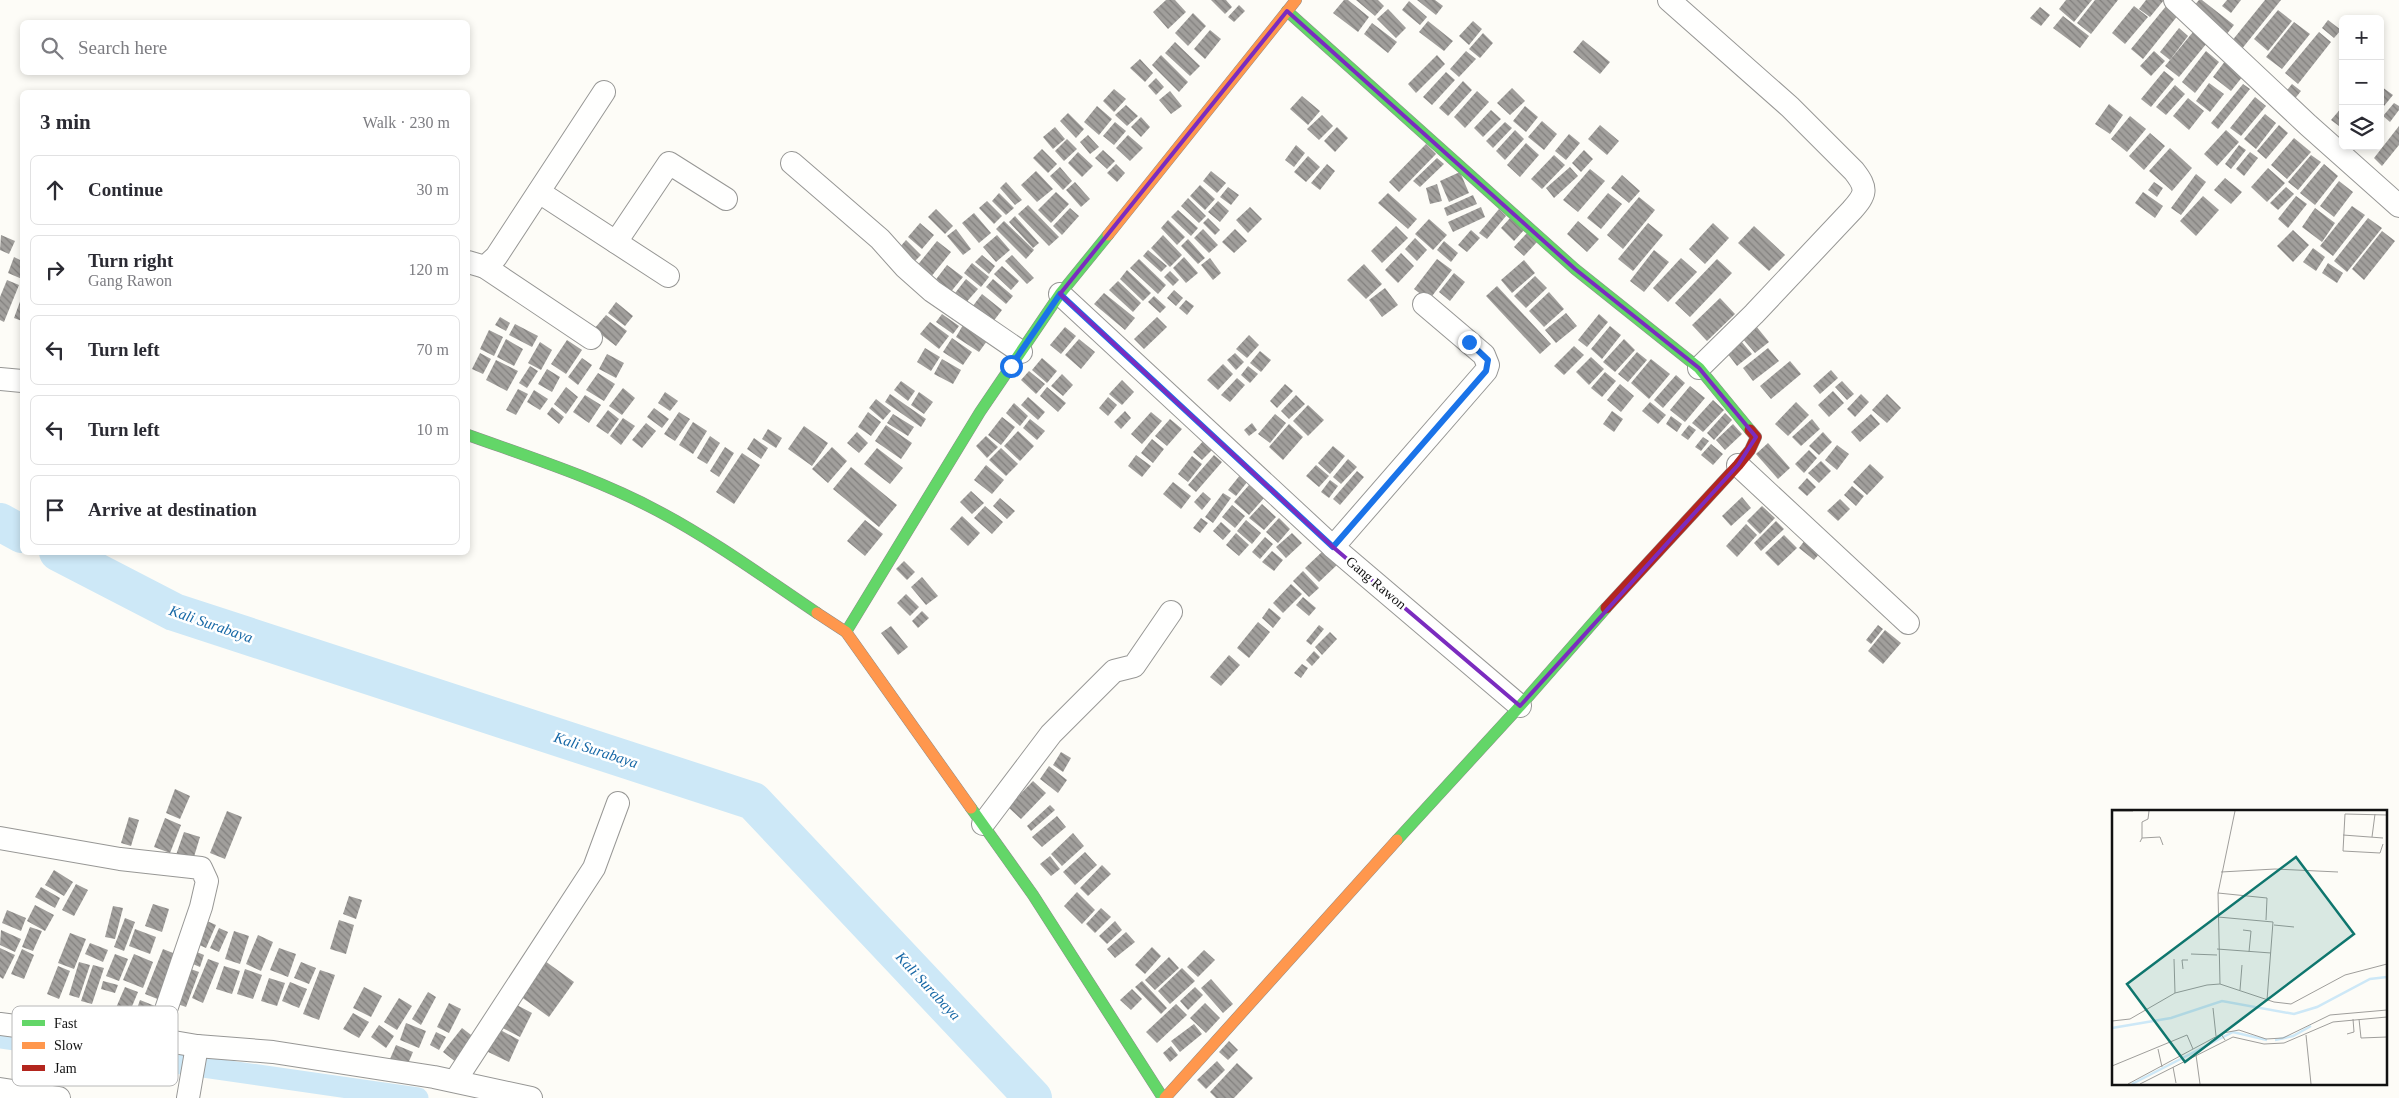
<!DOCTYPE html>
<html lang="en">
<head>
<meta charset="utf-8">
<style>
  body { margin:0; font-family:Georgia,serif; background:#f2f2f3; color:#2b2b33 }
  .controls { position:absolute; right:15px; top:15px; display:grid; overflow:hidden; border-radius:8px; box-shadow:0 2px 8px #0003 }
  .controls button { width:45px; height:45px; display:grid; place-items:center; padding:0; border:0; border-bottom:1px solid #e1e1e2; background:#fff; color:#2b2b33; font:25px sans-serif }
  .stop { position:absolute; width:15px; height:15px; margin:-11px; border:4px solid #1a73e8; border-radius:50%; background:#fff }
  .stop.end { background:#1a73e8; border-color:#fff; box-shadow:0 1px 5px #0008 }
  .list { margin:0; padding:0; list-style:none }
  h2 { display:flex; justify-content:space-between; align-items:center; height:65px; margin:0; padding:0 20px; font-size:21px }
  h2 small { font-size:16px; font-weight:400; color:#7c7c81 }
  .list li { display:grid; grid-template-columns:32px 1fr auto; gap:15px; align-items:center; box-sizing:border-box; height:70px; margin:0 10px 10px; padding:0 10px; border:1px solid #e1e1e2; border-radius:8px }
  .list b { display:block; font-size:19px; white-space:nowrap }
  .list p { margin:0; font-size:16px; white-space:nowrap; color:#7c7c81 }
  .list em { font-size:16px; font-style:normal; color:#7c7c81 }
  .icon { flex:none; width:28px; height:28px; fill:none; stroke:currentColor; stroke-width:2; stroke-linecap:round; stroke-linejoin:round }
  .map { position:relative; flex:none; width:2399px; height:1098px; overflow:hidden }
  .search { position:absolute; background:#fff; box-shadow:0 2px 8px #0003; left:20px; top:20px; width:450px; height:55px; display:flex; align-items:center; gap:12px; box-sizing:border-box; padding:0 18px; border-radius:8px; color:#7c7c81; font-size:19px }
  .panel { position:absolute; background:#fff; box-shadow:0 2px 8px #0003; left:20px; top:90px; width:450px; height:465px; border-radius:8px }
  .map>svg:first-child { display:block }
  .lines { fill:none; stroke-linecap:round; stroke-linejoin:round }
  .canal { stroke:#cde8f7; stroke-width:21 }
  .river { stroke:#cde8f7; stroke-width:38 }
  .building { fill:url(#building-back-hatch) }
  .street-casing { stroke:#979795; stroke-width:24 }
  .fast-casing { stroke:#8e8d8b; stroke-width:12 }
  .slow-casing { stroke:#8e8d8b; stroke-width:12 }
  .jam-casing { stroke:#8e8d8b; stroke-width:12 }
  .street { stroke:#fffffe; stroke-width:22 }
  .fast { stroke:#63d668; stroke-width:11 }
  .slow { stroke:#ff974d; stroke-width:11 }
  .jam { stroke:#b3261e; stroke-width:11 }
  .route { stroke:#1a73e8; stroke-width:6 }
  .marked { fill:none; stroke:#7b2cbf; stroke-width:4; stroke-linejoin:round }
  .labels { text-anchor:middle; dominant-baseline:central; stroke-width:5; stroke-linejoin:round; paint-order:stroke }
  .street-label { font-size:14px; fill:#111; stroke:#fff }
  .water-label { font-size:15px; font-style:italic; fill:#1768a6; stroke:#fff }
  .inset-river { fill:none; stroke:#cde8f7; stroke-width:2.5 }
  .inset-road { fill:none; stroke:#9f9e9b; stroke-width:1 }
  .view { fill:#0f766e; fill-opacity:0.15; stroke:#0f766e; stroke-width:2.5 }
  .inset-edge { fill:none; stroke:#111; stroke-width:2.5 }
  .key { fill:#fff; stroke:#b8b8b8; stroke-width:1 }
  .key-label { font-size:14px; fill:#111 }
</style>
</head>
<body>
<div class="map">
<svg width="2399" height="1098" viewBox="0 0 2399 1098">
  <defs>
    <pattern id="building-back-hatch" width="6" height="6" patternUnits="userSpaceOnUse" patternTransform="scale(1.25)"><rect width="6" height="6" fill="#a19f9c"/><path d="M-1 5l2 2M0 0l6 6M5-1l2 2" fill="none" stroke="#82807e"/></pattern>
  </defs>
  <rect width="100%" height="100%" fill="#fdfcf7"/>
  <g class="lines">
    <polyline class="canal" points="0,1038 418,1098"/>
    <g class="river">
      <polyline points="0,522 22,534"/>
      <polyline points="58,552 174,612 753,801 1033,1098"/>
    </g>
  </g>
  <g class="building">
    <polygon points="1166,0 1175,0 1186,12 1168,29 1153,12"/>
    <polygon points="1211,0 1226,0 1232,7 1225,14"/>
    <polygon points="1344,0 1348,0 1369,17 1358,32 1333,13"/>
    <polygon points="1356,0 1378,0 1384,6 1375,16"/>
    <polygon points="1417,0 1435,0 1443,6 1436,15"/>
    <polygon points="2066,0 2092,0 2074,22 2059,9"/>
    <polygon points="2095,0 2118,0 2091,34 2077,23"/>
    <polygon points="2146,0 2164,0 2150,17 2139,9"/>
    <polygon points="2199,0 2202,0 2234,25 2226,35 2192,8"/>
    <polygon points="2227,0 2241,0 2231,13 2222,6"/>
    <polygon points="2265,0 2281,0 2241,50 2231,42"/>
    <polygon points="1409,1 1427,17 1420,25 1402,10"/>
    <polygon points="1239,5 1245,11 1234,22 1228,17"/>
    <polygon points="2167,5 2179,14 2143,59 2131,49"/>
    <polygon points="2134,6 2148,17 2125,44 2112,33"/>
    <polygon points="2040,7 2050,15 2041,26 2030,18"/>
    <polygon points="1388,9 1406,28 1396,38 1377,19"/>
    <polygon points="2278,10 2292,21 2268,51 2254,39"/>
    <polygon points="1193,13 1206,26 1188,46 1175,33"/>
    <polygon points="2063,16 2089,36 2080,48 2053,28"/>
    <polygon points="2328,20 2341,30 2334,38 2322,28"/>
    <polygon points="1428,21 1453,41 1444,51 1419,32"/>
    <polygon points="1473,21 1482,29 1469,45 1459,36"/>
    <polygon points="2294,22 2310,34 2282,69 2266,57"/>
    <polygon points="1372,23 1397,42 1388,53 1364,34"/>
    <polygon points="2179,28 2188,36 2170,60 2160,52"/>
    <polygon points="1210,30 1221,39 1205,59 1194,49"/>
    <polygon points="2193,32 2207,43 2179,77 2165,66"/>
    <polygon points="2319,32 2331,42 2298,84 2285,73"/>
    <polygon points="1483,33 1493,43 1480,58 1469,49"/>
    <polygon points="1583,40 1610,62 1600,74 1573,52"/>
    <polygon points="1175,42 1200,66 1190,76 1165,53"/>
    <polygon points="1466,51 1476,59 1459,77 1450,69"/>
    <polygon points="2154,51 2165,61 2151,76 2140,66"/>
    <polygon points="2206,51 2219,62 2195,93 2182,82"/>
    <polygon points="1161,55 1188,82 1179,92 1152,65"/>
    <polygon points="1437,55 1445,64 1416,93 1408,84"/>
    <polygon points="2229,56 2247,71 2231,91 2213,77"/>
    <polygon points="1140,59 1153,73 1145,82 1130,68"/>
    <polygon points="2164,71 2174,79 2151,107 2141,99"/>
    <polygon points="1446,72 1455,80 1432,105 1423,97"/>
    <polygon points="1156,78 1164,87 1156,95 1148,86"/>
    <polygon points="1463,81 1472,90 1448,116 1439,108"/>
    <polygon points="2209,83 2224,94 2210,112 2196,101"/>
    <polygon points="2243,84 2250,89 2218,129 2211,123"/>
    <polygon points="2292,84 2301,91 2293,101 2284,94"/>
    <polygon points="2175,85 2185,94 2166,115 2156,107"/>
    <polygon points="2382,87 2393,95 2380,111 2380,90"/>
    <polygon points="1512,88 1525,101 1510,115 1497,103"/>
    <polygon points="1114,89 1126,99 1114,112 1103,101"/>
    <polygon points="1170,91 1182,106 1171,114 1159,100"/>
    <polygon points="1477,91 1489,102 1465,128 1454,117"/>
    <polygon points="1302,96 1320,111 1308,125 1290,109"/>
    <polygon points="2255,97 2266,106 2241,136 2230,128"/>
    <polygon points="2188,98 2204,111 2189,130 2173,116"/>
    <polygon points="2394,103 2399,106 2399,110 2390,122 2383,116"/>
    <polygon points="2109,104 2123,115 2110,134 2095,124"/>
    <polygon points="1126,105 1138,116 1127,126 1115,115"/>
    <polygon points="1097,106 1112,119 1099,135 1084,122"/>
    <polygon points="1525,106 1538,117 1526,132 1513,121"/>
    <polygon points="2343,106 2343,129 2331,120"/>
    <polygon points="1491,110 1501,119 1483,137 1474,128"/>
    <polygon points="1068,113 1084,129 1076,138 1060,121"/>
    <polygon points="2265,114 2276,123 2256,149 2244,139"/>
    <polygon points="1322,115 1333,126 1319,140 1307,129"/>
    <polygon points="2130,116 2146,129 2127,152 2111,139"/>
    <polygon points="1141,117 1150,127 1141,137 1131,127"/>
    <polygon points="1542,121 1557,134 1544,150 1528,137"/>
    <polygon points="1115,122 1126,131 1114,145 1103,136"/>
    <polygon points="1505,122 1512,128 1493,148 1486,141"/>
    <polygon points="1600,125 1619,141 1607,155 1588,139"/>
    <polygon points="2279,125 2288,133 2266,159 2257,151"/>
    <polygon points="2399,126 2399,145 2382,166 2374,158"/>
    <polygon points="1055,127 1065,139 1053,149 1043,137"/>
    <polygon points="1337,127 1348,138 1335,152 1324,141"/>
    <polygon points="1515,130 1524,139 1505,160 1496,151"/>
    <polygon points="2226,130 2239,142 2217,166 2204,154"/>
    <polygon points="2150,133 2165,146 2144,170 2129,156"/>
    <polygon points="1569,134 1580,143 1566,160 1555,151"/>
    <polygon points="1088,135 1099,147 1090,154 1080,142"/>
    <polygon points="1128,135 1143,148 1130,161 1116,148"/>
    <polygon points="2294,138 2311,152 2287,179 2271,165"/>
    <polygon points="1067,139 1077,149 1064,161 1055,151"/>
    <polygon points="1526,143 1539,155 1520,177 1507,165"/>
    <polygon points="1426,144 1436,154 1399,192 1389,182"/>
    <polygon points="1296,145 1305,153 1294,167 1285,160"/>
    <polygon points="2239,145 2246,150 2231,169 2225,164"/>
    <polygon points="2170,148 2192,168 2172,191 2149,171"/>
    <polygon points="1042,149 1057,164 1048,173 1033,158"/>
    <polygon points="1103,150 1115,161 1107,169 1095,158"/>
    <polygon points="1584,150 1593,159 1581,172 1572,163"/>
    <polygon points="1078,152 1093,166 1082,177 1068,163"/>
    <polygon points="2250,152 2258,158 2244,176 2236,169"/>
    <polygon points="1554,155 1565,165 1542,189 1531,179"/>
    <polygon points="2311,155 2321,162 2298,190 2288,182"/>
    <polygon points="1308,156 1320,167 1306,182 1294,172"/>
    <polygon points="1437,158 1444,164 1420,187 1413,181"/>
    <polygon points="1116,164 1125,173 1117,182 1107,173"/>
    <polygon points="1327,164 1335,171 1320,190 1311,183"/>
    <polygon points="2324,164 2338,176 2315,205 2300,193"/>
    <polygon points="1060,167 1072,181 1063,190 1050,176"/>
    <polygon points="1570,167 1578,176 1554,198 1546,188"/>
    <polygon points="2268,168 2285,183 2267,202 2251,187"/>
    <polygon points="1590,169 1605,181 1578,212 1563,200"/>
    <polygon points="1036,171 1053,189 1037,202 1021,185"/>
    <polygon points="1211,171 1226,183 1217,193 1203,181"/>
    <polygon points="1460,172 1469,193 1449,202 1440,181"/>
    <polygon points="2196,174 2206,182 2181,215 2171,208"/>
    <polygon points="1622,175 1640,191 1629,203 1611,188"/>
    <polygon points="2225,178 2242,192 2231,204 2214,190"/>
    <polygon points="2339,181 2353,192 2334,217 2320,206"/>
    <polygon points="1006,182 1022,200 1015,205 1000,188"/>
    <polygon points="1075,182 1090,199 1081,207 1066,190"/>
    <polygon points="2154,182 2163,188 2157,197 2148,190"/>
    <polygon points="1437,184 1442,201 1430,204 1426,188"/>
    <polygon points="1200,185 1215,199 1205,210 1190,196"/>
    <polygon points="1228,187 1239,195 1231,205 1220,197"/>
    <polygon points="2286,187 2294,194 2278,210 2270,203"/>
    <polygon points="1056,192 1069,204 1051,223 1038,210"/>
    <polygon points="2143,192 2163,206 2155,218 2135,203"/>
    <polygon points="999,193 1014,208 1006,215 992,201"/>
    <polygon points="1388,193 1417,219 1408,229 1378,203"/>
    <polygon points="1608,193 1622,204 1601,229 1587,218"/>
    <polygon points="1473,195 1477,204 1447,216 1444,208"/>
    <polygon points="2203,196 2219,210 2196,236 2180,221"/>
    <polygon points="2296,196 2307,204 2288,228 2278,219"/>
    <polygon points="1639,197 1655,210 1623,249 1607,235"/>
    <polygon points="1188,198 1206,216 1199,223 1181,206"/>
    <polygon points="987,201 1002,216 994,224 979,208"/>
    <polygon points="1218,201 1229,211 1220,222 1208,212"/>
    <polygon points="1028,205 1059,237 1049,246 1018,214"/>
    <polygon points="2352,206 2365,215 2333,256 2320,246"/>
    <polygon points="1250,207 1262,219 1248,233 1236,220"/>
    <polygon points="1481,207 1485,217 1453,232 1448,222"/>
    <polygon points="1070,208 1079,216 1062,235 1053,226"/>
    <polygon points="2315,208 2335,223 2322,242 2302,227"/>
    <polygon points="936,209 953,226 945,234 928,217"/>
    <polygon points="1499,209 1506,216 1487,239 1479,233"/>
    <polygon points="1178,210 1198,228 1191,236 1171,217"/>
    <polygon points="974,213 991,233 979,243 962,223"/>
    <polygon points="1015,216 1039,243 1033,248 1009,222"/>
    <polygon points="1511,217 1525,229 1514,241 1501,228"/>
    <polygon points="1208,218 1220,230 1215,235 1203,223"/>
    <polygon points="2368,218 2382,228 2347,272 2334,261"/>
    <polygon points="1429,219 1447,235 1433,250 1415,234"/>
    <polygon points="1168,220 1185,237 1177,245 1161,228"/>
    <polygon points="1004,221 1034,250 1026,259 996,229"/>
    <polygon points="1578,221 1599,239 1587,252 1567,234"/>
    <polygon points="920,223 934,235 922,249 908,237"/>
    <polygon points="1648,223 1663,235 1633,271 1618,259"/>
    <polygon points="1713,223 1729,238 1705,264 1689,249"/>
    <polygon points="1396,226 1408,238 1382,263 1371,251"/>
    <polygon points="1754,226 1785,255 1769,271 1738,243"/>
    <polygon points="956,229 971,249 963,255 947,236"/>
    <polygon points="1203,229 1218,245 1209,253 1194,238"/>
    <polygon points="1235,229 1247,241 1234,253 1222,242"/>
    <polygon points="1471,230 1480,238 1467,252 1458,245"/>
    <polygon points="2293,230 2309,245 2293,262 2277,246"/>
    <polygon points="2382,231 2395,241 2364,280 2352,269"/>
    <polygon points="1527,233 1537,242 1524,256 1514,247"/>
    <polygon points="1,235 15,241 9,254 0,250"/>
    <polygon points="997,235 1010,250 996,262 983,247"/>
    <polygon points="1163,235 1182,255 1170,267 1151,248"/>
    <polygon points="1415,238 1427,250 1417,261 1405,249"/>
    <polygon points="1188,239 1205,258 1198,264 1181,246"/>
    <polygon points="906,240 921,255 915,261 900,247"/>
    <polygon points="937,241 951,252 930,278 916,267"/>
    <polygon points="1444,241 1458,253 1451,262 1437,250"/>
    <polygon points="2313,248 2325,257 2316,271 2303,262"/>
    <polygon points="1148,250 1167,266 1161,272 1143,256"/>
    <polygon points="1654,250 1669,262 1644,292 1630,281"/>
    <polygon points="1401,253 1414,266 1398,283 1385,270"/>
    <polygon points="982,255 995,266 989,274 975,262"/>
    <polygon points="1012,255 1034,278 1027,284 1005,261"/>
    <polygon points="14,257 22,261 22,279 8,273"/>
    <polygon points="1184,257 1198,273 1186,283 1173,268"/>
    <polygon points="1210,258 1221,273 1213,280 1201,265"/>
    <polygon points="1681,258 1697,272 1668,302 1653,288"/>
    <polygon points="1139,259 1166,285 1158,294 1130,268"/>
    <polygon points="1437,259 1452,270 1429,300 1414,289"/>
    <polygon points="1717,259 1732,273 1690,317 1675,303"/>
    <polygon points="1524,260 1535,273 1512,293 1501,280"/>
    <polygon points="972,263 989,277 981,287 964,273"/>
    <polygon points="2328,263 2343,273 2337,283 2322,273"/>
    <polygon points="1364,264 1382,284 1366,299 1347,280"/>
    <polygon points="947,265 963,277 949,294 934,282"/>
    <polygon points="1002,266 1019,281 1011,290 994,274"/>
    <polygon points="1127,270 1151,293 1143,301 1120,279"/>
    <polygon points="1170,271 1179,280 1173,286 1164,277"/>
    <polygon points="1454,273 1465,282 1450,301 1439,292"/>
    <polygon points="1535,276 1547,288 1526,308 1514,296"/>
    <polygon points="966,279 978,289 963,306 952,297"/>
    <polygon points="993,279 1013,296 1006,304 986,287"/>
    <polygon points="7,280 19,285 4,322 0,320 0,297"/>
    <polygon points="1118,281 1141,303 1133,312 1109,290"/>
    <polygon points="1497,286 1551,344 1540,354 1486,296"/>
    <polygon points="1385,288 1398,305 1382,317 1369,300"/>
    <polygon points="1174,290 1183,298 1176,306 1167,298"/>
    <polygon points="1549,292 1564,309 1544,327 1529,311"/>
    <polygon points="1104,293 1135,318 1125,330 1094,304"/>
    <polygon points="982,294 1002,310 989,327 969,311"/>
    <polygon points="22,296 22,321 14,318"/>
    <polygon points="1154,296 1166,307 1160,313 1148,302"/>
    <polygon points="1720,298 1735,314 1707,341 1692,325"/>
    <polygon points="1186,300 1194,306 1187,315 1179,308"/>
    <polygon points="616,302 633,316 625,326 608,313"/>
    <polygon points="1566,313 1577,326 1556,343 1545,330"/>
    <polygon points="942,314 959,326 953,334 936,322"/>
    <polygon points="1599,314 1608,322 1587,347 1578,340"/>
    <polygon points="606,315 627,331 616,346 594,329"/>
    <polygon points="500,317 510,323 506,331 495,325"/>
    <polygon points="1157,317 1167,327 1144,349 1134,339"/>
    <polygon points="930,322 949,336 939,349 920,334"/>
    <polygon points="515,324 538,336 532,347 509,335"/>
    <polygon points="963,325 987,341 979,352 956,337"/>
    <polygon points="1610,326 1621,335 1602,359 1591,349"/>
    <polygon points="1756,326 1769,342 1755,353 1742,338"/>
    <polygon points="1065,327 1076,336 1061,354 1050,345"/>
    <polygon points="489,330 503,337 494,356 480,349"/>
    <polygon points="1249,335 1259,345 1247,358 1236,349"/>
    <polygon points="952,338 972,352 963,365 943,352"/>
    <polygon points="506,339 523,349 514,366 497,357"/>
    <polygon points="1079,339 1095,352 1081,369 1065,355"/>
    <polygon points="1624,339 1635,350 1615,372 1603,362"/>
    <polygon points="567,340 582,350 566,374 551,364"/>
    <polygon points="1741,341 1752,354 1737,366 1727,353"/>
    <polygon points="540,342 552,350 541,370 528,363"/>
    <polygon points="1574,346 1584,355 1564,375 1554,366"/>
    <polygon points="925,348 940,357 931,371 917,362"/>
    <polygon points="1768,348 1779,361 1753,381 1743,368"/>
    <polygon points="1260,351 1271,360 1261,372 1250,363"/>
    <polygon points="1637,352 1647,360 1628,382 1618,374"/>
    <polygon points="480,353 491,359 483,374 472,369"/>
    <polygon points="1235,353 1244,362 1236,370 1227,360"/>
    <polygon points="607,354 624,363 616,378 599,369"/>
    <polygon points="1591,357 1604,369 1589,385 1576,372"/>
    <polygon points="582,358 592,365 578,385 568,377"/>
    <polygon points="1042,358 1057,371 1047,383 1032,370"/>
    <polygon points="942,359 961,370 953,384 934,374"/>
    <polygon points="1651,359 1670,374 1649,399 1631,383"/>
    <polygon points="496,360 518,371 507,391 486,380"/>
    <polygon points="1790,361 1801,374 1771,399 1760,386"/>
    <polygon points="1223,364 1233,374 1218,390 1207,380"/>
    <polygon points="530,366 538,371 527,388 519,383"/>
    <polygon points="1248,366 1258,374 1250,383 1241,375"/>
    <polygon points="547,369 560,377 552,392 538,384"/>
    <polygon points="1831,370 1838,378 1820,394 1813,386"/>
    <polygon points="1029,371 1045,384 1036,394 1021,380"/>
    <polygon points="1605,372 1616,381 1602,397 1591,388"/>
    <polygon points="598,373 615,384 604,401 586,390"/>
    <polygon points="1062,374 1073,385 1063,396 1051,386"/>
    <polygon points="1676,375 1685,383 1663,408 1654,400"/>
    <polygon points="1237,378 1245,385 1230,402 1221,395"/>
    <polygon points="1122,380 1134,392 1122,405 1109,394"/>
    <polygon points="901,381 915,391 908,401 894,390"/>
    <polygon points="1842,381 1854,394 1847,400 1835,387"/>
    <polygon points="1285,384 1293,391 1277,408 1270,401"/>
    <polygon points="1620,384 1634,396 1621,412 1607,400"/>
    <polygon points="1690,386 1705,398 1685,422 1670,410"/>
    <polygon points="566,387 578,397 566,414 554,404"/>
    <polygon points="1047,387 1066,403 1058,412 1040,396"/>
    <polygon points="623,388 635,398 622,415 609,406"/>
    <polygon points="518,389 528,394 516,415 506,410"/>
    <polygon points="534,390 548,399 540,410 527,402"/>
    <polygon points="1833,391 1844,403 1829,417 1818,405"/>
    <polygon points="665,392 678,401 670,411 658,403"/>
    <polygon points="919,392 933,402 924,414 911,405"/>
    <polygon points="890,394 926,419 921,427 885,402"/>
    <polygon points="1861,394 1869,402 1855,417 1847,409"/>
    <polygon points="1887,394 1901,408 1887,423 1872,410"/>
    <polygon points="585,395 601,405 589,423 573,412"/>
    <polygon points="1296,395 1305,404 1289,419 1281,411"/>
    <polygon points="1028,397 1045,412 1038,420 1021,405"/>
    <polygon points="1108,397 1117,405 1108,416 1099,408"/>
    <polygon points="876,399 891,411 883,420 869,408"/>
    <polygon points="1713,400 1724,410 1703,432 1692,423"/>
    <polygon points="1650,402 1666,415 1658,424 1642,411"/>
    <polygon points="1796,402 1809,415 1788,436 1775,424"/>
    <polygon points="1014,403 1028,416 1020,426 1006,413"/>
    <polygon points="1308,405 1324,420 1308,436 1293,421"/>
    <polygon points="552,407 564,417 559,424 547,414"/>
    <polygon points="654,408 669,419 662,428 647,417"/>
    <polygon points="608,410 619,419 608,434 596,426"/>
    <polygon points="1125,411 1131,418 1121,429 1114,422"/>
    <polygon points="1612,411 1623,419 1614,432 1603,424"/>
    <polygon points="679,412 690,419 675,441 664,434"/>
    <polygon points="868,412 881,422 871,436 858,427"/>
    <polygon points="1151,412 1162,421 1142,444 1131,434"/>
    <polygon points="1725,413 1732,420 1714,440 1707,433"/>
    <polygon points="893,414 914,427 908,436 887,423"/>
    <polygon points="1275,414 1286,423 1270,443 1258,434"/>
    <polygon points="1871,414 1880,424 1860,442 1851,432"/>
    <polygon points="1671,416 1682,424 1677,432 1666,424"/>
    <polygon points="1002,417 1015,427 1001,445 988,435"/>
    <polygon points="623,418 635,426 621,445 610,436"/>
    <polygon points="1030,419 1045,431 1037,440 1023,428"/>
    <polygon points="1170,419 1182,429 1167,446 1155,436"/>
    <polygon points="1812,419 1820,429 1801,446 1792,437"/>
    <polygon points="693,422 707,431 693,454 679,445"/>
    <polygon points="646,423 656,431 642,448 632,440"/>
    <polygon points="1252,423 1257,430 1249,436 1244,430"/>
    <polygon points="1289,424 1303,437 1283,460 1269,447"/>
    <polygon points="1733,424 1742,434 1725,450 1716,440"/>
    <polygon points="886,425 912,443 901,459 875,441"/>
    <polygon points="1689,425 1696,430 1688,440 1681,435"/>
    <polygon points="804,426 828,443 812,466 788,449"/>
    <polygon points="768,429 782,438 776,448 762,439"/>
    <polygon points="1018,431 1034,446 1020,461 1004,446"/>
    <polygon points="857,432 868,443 859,453 847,443"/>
    <polygon points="1823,432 1832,442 1819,455 1809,446"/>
    <polygon points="710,436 720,443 707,464 697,458"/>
    <polygon points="986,436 998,447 987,458 976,446"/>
    <polygon points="1207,437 1216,446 1202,460 1193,452"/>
    <polygon points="1703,437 1709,441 1701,451 1695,447"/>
    <polygon points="754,438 768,448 761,459 747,449"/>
    <polygon points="1152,439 1164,449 1153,463 1141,453"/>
    <polygon points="1768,443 1790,468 1778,479 1756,454"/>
    <polygon points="1711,444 1723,454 1713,465 1701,455"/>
    <polygon points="1837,445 1849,454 1837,470 1825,460"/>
    <polygon points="1333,446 1345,456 1330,474 1318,463"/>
    <polygon points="725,447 734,453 719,477 710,471"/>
    <polygon points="832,447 847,461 828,483 812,469"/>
    <polygon points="877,448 903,468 890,484 864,464"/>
    <polygon points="1001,448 1018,464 1006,476 989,460"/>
    <polygon points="1809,450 1817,458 1804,473 1795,464"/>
    <polygon points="742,453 760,465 734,504 716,492"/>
    <polygon points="1136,455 1151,466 1142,477 1128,466"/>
    <polygon points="1214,455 1222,462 1196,492 1188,485"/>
    <polygon points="1192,456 1202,464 1188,482 1178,474"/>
    <polygon points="1348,459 1357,467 1341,484 1333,477"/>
    <polygon points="1821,461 1831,471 1819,483 1808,473"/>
    <polygon points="1870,464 1884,477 1867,495 1853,482"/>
    <polygon points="986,465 1004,480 992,494 974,480"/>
    <polygon points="1316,465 1329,476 1319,487 1306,476"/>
    <polygon points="851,467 897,505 879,527 833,489"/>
    <polygon points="1245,469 1252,476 1236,496 1228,490"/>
    <polygon points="1357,471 1364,477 1340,505 1333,499"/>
    <polygon points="1807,478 1816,487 1807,496 1798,488"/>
    <polygon points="1330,480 1338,486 1329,498 1321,492"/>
    <polygon points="1173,482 1191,496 1181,509 1163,494"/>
    <polygon points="1249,485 1264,498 1249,515 1234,502"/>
    <polygon points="1852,486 1864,496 1856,506 1844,495"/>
    <polygon points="971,491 984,503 972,514 960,502"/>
    <polygon points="1203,492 1211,499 1202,510 1194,502"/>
    <polygon points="1223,493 1231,498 1213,523 1205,517"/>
    <polygon points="1742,497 1751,508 1731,526 1722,516"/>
    <polygon points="1000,498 1015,511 1007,519 993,506"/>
    <polygon points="1840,499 1850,509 1838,521 1827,511"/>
    <polygon points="1262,504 1276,517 1264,530 1249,518"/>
    <polygon points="1232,505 1245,516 1235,528 1222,517"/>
    <polygon points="985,506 1003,522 992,534 974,518"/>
    <polygon points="1762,506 1775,518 1760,534 1747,521"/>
    <polygon points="962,516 980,533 968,546 950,529"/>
    <polygon points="1201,518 1208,523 1200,533 1193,528"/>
    <polygon points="1279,518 1290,529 1278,543 1266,532"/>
    <polygon points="865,520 883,534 865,556 847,541"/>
    <polygon points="1246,520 1261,533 1252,544 1237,531"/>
    <polygon points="1776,521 1784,529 1761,551 1754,543"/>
    <polygon points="1221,522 1231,531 1223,540 1213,531"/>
    <polygon points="1746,524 1757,535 1737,557 1726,546"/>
    <polygon points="1236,533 1249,545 1239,556 1226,545"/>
    <polygon points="1292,533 1302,543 1286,558 1276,547"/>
    <polygon points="1784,535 1797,548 1778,566 1765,553"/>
    <polygon points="1265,537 1273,544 1260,559 1252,552"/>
    <polygon points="1805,540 1820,553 1814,560 1799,548"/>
    <polygon points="1324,550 1338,564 1319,582 1305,568"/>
    <polygon points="1272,551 1283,560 1274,571 1262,562"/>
    <polygon points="904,561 915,572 907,580 896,569"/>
    <polygon points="1303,571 1319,588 1309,597 1293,581"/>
    <polygon points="922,577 938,596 926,605 911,587"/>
    <polygon points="1291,584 1302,594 1283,613 1273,603"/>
    <polygon points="906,594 919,607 910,616 897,603"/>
    <polygon points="1303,597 1316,608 1309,616 1296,605"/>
    <polygon points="1269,608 1281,618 1273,628 1262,618"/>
    <polygon points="922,611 929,618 918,628 912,621"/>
    <polygon points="1258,622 1270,632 1249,658 1237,648"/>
    <polygon points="1319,625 1324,629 1311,645 1306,641"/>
    <polygon points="1878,625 1883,629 1871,644 1866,640"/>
    <polygon points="891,626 908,647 898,655 881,633"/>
    <polygon points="1885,630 1901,643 1883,664 1868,651"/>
    <polygon points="1330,632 1337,639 1322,655 1315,647"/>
    <polygon points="1314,651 1320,657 1312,666 1306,660"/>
    <polygon points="1229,655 1240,665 1221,686 1210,677"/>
    <polygon points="1302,664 1308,668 1301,678 1294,673"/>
    <polygon points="1061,752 1071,758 1063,772 1053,765"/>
    <polygon points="1049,766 1067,780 1058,793 1040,779"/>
    <polygon points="1033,781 1046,793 1021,819 1008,807"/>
    <polygon points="175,789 190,796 180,819 166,813"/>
    <polygon points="1050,805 1055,810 1031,831 1027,826"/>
    <polygon points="227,811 242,817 225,859 210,853"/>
    <polygon points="1057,816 1066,827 1042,847 1032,837"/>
    <polygon points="129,817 139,820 131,846 121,843"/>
    <polygon points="165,818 181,825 170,853 154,847"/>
    <polygon points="184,832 200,837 193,860 176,855"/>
    <polygon points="1073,833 1084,846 1062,866 1051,854"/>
    <polygon points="1085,852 1097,865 1075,885 1063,872"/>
    <polygon points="1050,856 1060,869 1051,876 1040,864"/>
    <polygon points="1102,865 1111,874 1088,896 1080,888"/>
    <polygon points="54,870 73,882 64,896 45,885"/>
    <polygon points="76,884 88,890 74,916 62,910"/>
    <polygon points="41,887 60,898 55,908 35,897"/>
    <polygon points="1077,892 1095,910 1082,924 1064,906"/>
    <polygon points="349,896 362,900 356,919 343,914"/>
    <polygon points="153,904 169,909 162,932 145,926"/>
    <polygon points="35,905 54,915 45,931 27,921"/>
    <polygon points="113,906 123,908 115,939 105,937"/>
    <polygon points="1101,908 1111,917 1095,933 1086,924"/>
    <polygon points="7,910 26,918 21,931 2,923"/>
    <polygon points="125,918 135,922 124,951 114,947"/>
    <polygon points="339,920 354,925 346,954 330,949"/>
    <polygon points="207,921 216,925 206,948 197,944"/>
    <polygon points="1115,921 1122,930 1107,944 1099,936"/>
    <polygon points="30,927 42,931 33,951 22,947"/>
    <polygon points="219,928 228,932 219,952 210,948"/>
    <polygon points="135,929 156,937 150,954 129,946"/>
    <polygon points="1,930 21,939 15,952 0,945"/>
    <polygon points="234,931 249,936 240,964 225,959"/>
    <polygon points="1126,932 1135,942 1115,958 1107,949"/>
    <polygon points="70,933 86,939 74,969 58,963"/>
    <polygon points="258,935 273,942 261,971 246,964"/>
    <polygon points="90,943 108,950 103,962 85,954"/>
    <polygon points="1152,947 1161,956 1145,974 1135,965"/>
    <polygon points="0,948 15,955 3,979 0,977"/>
    <polygon points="279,948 296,954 288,977 270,970"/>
    <polygon points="22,949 34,955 24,979 11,974"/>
    <polygon points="163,949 178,955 160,1000 145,994"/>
    <polygon points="192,950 204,955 200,967 188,962"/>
    <polygon points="1204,950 1215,960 1198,977 1187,967"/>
    <polygon points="115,954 128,959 119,981 106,976"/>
    <polygon points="134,954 153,962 143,988 123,980"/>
    <polygon points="1169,957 1179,968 1155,990 1145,980"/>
    <polygon points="208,959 219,963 203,1003 192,998"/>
    <polygon points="545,961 574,982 549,1017 520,996"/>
    <polygon points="79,962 90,965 79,998 69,995"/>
    <polygon points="301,962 316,968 309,984 294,978"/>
    <polygon points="93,965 104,968 92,1004 81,1001"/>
    <polygon points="58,966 70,971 59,999 47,994"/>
    <polygon points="224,966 240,971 232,994 216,989"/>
    <polygon points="185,967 199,972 186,1007 172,1002"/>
    <polygon points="1182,968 1195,981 1170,1004 1158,991"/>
    <polygon points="245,969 262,975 253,999 237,994"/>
    <polygon points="320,970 335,975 319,1020 303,1014"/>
    <polygon points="269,978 285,983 277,1006 261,1001"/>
    <polygon points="1211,979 1233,1004 1223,1013 1201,988"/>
    <polygon points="103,981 118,985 115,993 101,989"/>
    <polygon points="1142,981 1167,1008 1161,1014 1135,987"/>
    <polygon points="290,982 307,989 299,1008 282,1001"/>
    <polygon points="125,987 138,992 128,1016 115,1010"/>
    <polygon points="364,987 382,996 371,1017 353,1008"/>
    <polygon points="1195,987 1203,995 1188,1010 1180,1001"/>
    <polygon points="1132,989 1142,999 1131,1010 1120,1000"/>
    <polygon points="428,992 436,997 421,1025 412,1019"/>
    <polygon points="399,998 412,1006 397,1030 384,1022"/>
    <polygon points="140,1000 155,1006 149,1022 134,1017"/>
    <polygon points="511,1002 532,1013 520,1037 499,1026"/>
    <polygon points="449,1003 461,1009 449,1033 437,1027"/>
    <polygon points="1205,1003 1220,1018 1206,1033 1190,1018"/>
    <polygon points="1176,1004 1187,1015 1157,1043 1146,1032"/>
    <polygon points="353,1013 369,1022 359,1038 343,1029"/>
    <polygon points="406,1023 426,1031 419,1048 400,1040"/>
    <polygon points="1194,1024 1202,1034 1180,1052 1171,1041"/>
    <polygon points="379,1025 394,1036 386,1048 371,1037"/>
    <polygon points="495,1027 519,1040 509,1062 484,1050"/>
    <polygon points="462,1028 475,1038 456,1062 443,1052"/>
    <polygon points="436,1032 446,1037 439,1050 430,1045"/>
    <polygon points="1229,1041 1238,1050 1228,1060 1219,1052"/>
    <polygon points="396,1045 413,1052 407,1066 390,1059"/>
    <polygon points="1171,1046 1178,1055 1170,1062 1163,1053"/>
    <polygon points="1217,1061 1225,1070 1206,1089 1197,1080"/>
    <polygon points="1237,1063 1253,1078 1234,1098 1216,1098 1210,1092"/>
  </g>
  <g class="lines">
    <defs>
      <g id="street">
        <path d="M 1669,0 L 1790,107 L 1854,171 C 1868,189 1866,194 1852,210 L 1754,314 L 1699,368"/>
        <polyline points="2175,0 2308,125 2399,206"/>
        <polyline points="792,163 880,239 905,267 932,291 1021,352"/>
        <polyline points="539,192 668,276"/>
        <polyline points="616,242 669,163 726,199"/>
        <polyline points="468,262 485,267 496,257 604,92"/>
        <polyline points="485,267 591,338"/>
        <polyline points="1060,294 1333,547 1520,706"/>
        <polyline points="0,379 22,381"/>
        <polyline points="1738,465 1908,623"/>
        <polyline points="1333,547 1486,371 1488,365 1484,355 1424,304"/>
        <polyline points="983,824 1051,734 1114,671 1134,666 1171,612"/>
        <polyline points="0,838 120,859 201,868 207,881 201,907 156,1039"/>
        <polyline points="0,1024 62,1032 156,1039 197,1046 273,1052 434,1077 531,1098"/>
        <polyline points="455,1081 594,868 618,803"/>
        <polyline points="0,1089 59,1098"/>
        <polyline points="188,1098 197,1046"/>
      </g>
      <g id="fast">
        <polyline points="1287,11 1575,269 1699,368 1750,430"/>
        <path d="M 468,435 C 532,458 598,479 658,511 C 713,540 765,578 817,613"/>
        <polyline points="846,632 980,412 1060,294 1108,235"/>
        <polyline points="971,808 1033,895 1163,1098"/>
        <polyline points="1397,840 1520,706 1606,608"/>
      </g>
      <g id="slow">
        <polyline points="1108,235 1296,0"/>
        <polyline points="817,613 846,632 971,808"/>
        <polyline points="1165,1098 1397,840"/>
      </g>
      <polyline id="jam" points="1606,608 1738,465 1750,450 1756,437 1750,430"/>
    </defs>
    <use href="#street" class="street-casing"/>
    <use href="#fast" class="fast-casing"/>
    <use href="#slow" class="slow-casing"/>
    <use href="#jam" class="jam-casing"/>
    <use href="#street" class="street"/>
    <use href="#fast" class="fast"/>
    <use href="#slow" class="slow"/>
    <use href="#jam" class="jam"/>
  </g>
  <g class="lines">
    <polyline class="route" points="1011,366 1060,294 1333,547 1486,371 1488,360 1469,342"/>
  </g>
  <path class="marked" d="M 1287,11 L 1575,269 L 1699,368 L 1756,437 L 1738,465 L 1520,706 L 1333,547 L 1060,294 Z"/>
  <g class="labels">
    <g class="street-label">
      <text transform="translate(1376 583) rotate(40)">Gang Rawon</text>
    </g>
    <g class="water-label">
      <text transform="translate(211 624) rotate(19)">Kali Surabaya</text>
      <text transform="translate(596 750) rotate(18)">Kali Surabaya</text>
      <text transform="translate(928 986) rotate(47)">Kali Surabaya</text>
    </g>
  </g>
  <g transform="translate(2112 810)">
    <rect width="275" height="275" fill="#fdfcf7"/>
    <path class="inset-river" d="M 0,218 L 59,208 L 110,191 L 182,204 L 205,197 L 258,169 L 275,167M 163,230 L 181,226 L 199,216M 20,274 L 121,222 L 155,230"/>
    <path class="inset-road" d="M 0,1 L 21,1M 231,25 L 271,28M 260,27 L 263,4M 30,28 L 30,12 L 36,9 L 37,1M 28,32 L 30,28 L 48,27 L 51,35M 271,34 L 268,43 L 231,41 L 233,4 L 275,5M 109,62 L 163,59 L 226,62M 106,83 L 155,88 L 154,110M 106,107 L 161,112 L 155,190M 162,115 L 182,117M 131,120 L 139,121 L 137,142M 105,139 L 159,143M 79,144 L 105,145M 62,149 L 63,183M 71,159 L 70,150 L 76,150M 108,174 L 106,83 L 123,1M 128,180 L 130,155M 101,198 L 104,226M 247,209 L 249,228 L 275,227M 0,211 L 18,209 L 63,183 L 95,175 L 108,174 L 162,192 L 179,194 L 233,165 L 275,154M 111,223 L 127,220 L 154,229 L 171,228 L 218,205 L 275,200M 235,224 L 242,222 L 241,209M 194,225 L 199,274M 46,239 L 50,257M 84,245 L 88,274M 0,256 L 75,225 L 81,239M 61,257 L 64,273M 16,274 L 109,224 L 113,230M 28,274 L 121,227 L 152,234 L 172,233 L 221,212 L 275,207"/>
    <path class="view" d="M 184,47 L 242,124 L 73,252 L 15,174 Z"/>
    <rect width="275" height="275" class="inset-edge"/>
  </g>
  <rect x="12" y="1006" width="166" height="80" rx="8" class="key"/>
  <rect x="22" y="1020" width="23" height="6" fill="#63d668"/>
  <rect x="22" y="1042" width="23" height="7" fill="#ff974d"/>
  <rect x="22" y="1065" width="23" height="6" fill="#b3261e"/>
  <g class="key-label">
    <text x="54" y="1028">Fast</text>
    <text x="54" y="1050">Slow</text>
    <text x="54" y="1073">Jam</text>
  </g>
</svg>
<div class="controls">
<button>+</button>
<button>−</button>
<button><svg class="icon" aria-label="layers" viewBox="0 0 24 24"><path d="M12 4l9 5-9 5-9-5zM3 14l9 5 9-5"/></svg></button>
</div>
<div class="stop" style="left:1011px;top:366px"></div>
<div class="stop end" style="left:1469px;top:342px"></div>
<div class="search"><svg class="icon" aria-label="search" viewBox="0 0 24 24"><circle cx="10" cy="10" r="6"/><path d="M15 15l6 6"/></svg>Search here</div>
<section class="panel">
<h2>3 min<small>Walk · 230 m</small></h2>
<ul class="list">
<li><svg class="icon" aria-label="ahead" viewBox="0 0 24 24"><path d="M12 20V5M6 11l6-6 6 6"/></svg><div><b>Continue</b></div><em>30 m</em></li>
<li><svg class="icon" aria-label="right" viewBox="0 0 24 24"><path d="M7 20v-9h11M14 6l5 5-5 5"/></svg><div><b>Turn right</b><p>Gang Rawon</p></div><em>120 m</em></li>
<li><svg class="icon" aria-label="left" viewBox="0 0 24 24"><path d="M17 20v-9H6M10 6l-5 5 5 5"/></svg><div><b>Turn left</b></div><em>70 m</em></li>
<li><svg class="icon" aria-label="left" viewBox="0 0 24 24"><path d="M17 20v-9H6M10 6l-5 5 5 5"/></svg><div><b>Turn left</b></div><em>10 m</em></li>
<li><svg class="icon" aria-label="arrive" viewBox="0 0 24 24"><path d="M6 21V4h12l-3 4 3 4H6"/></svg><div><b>Arrive at destination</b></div></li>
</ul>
</section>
</div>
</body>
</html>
